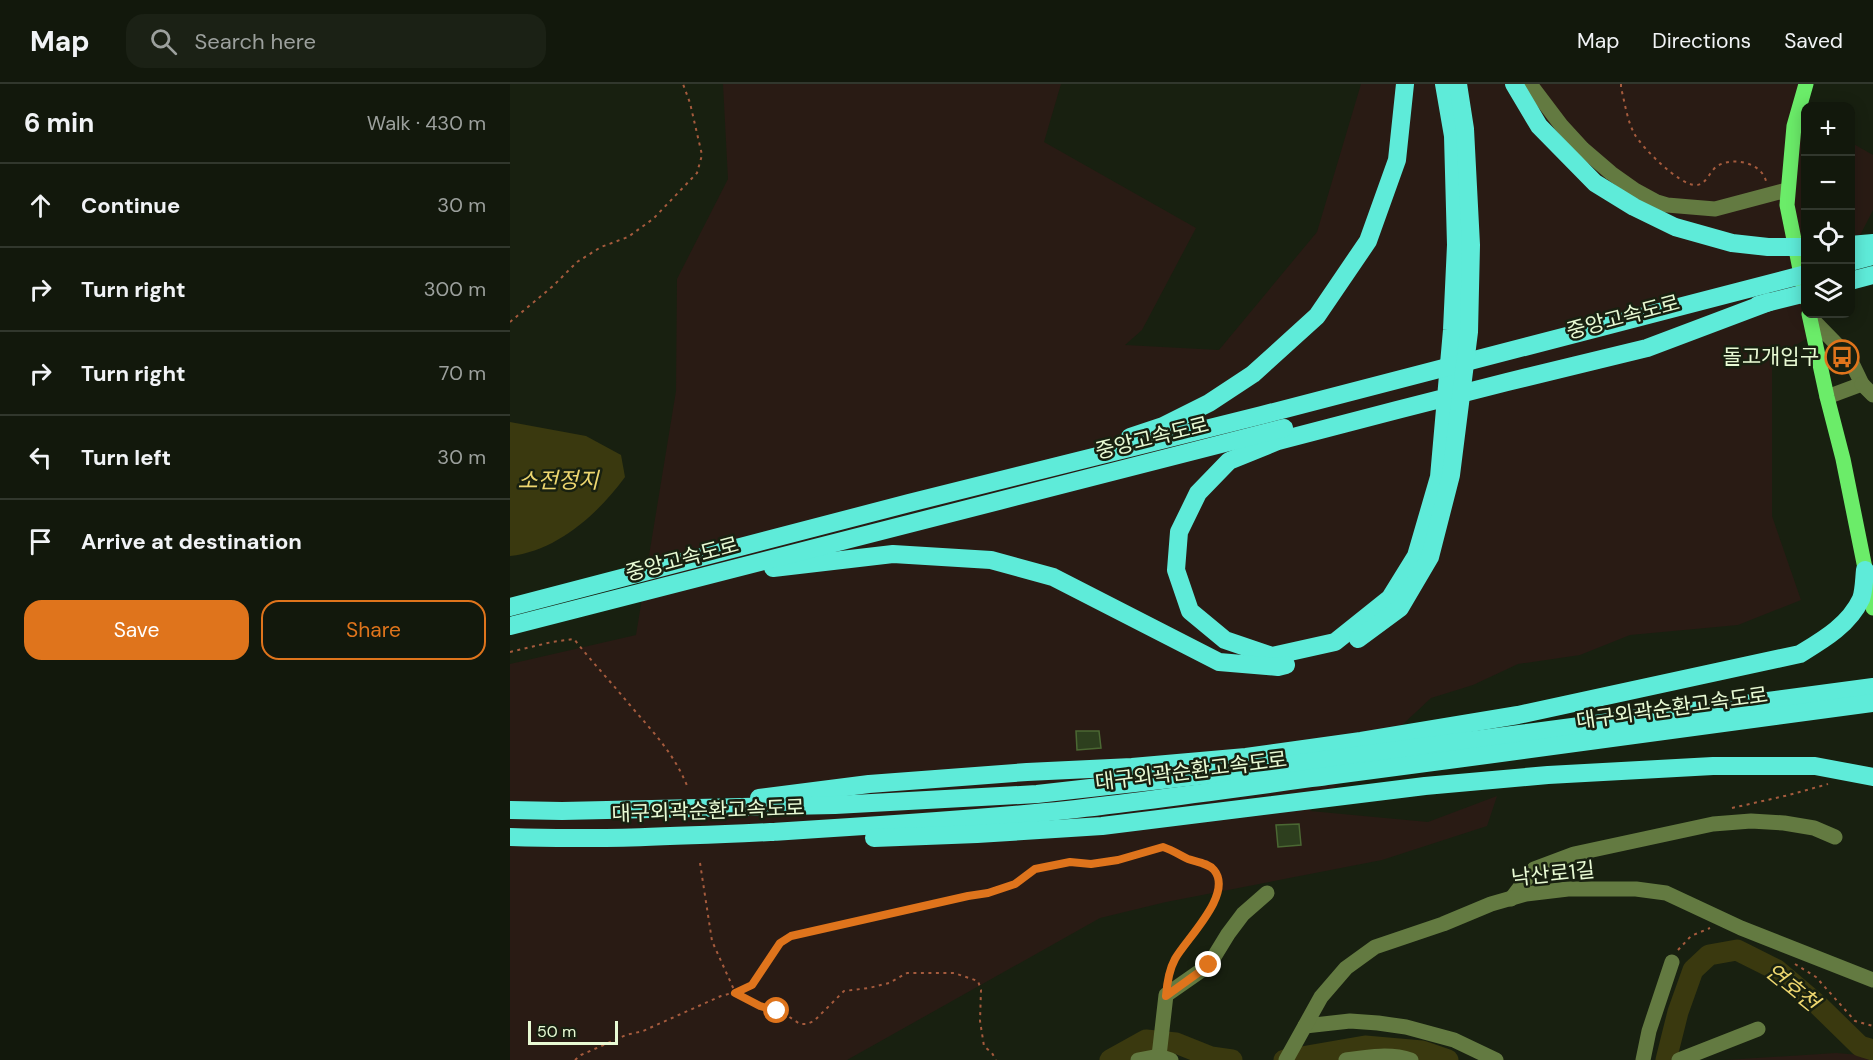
<!DOCTYPE html>
<html lang="en">
<head>
<meta charset="utf-8">
<style>
  body { margin:0; font-family:"DM Sans","Noto Sans KR",sans-serif; background:#1b2115; color:#f1f3f6 }
  .controls { position:absolute; right:18px; top:18px; display:grid; overflow:hidden; border-radius:12px; box-shadow:0 3px 15px #0003 }
  .controls button { width:54px; height:54px; display:grid; place-items:center; padding:0; border:0; border-bottom:2px solid #31372d; background:#12180c; color:#f1f3f6; font:30px sans-serif }
  .scale { position:absolute; left:18px; bottom:15px; width:90px; box-sizing:border-box; padding-left:6px; border:3px solid #e8fad4; border-top:0; font-size:16px; line-height:21px; white-space:nowrap; color:#e8fad4; -webkit-text-stroke:4px #182010; paint-order:stroke }
  .stop { position:absolute; width:18px; height:18px; margin:-14px; border:4px solid #df741c; border-radius:50%; background:#fff }
  .stop.end { background:#df741c; border-color:#fff; box-shadow:0 2px 6px #0008 }
  .list { margin:0; padding:0; list-style:none }
  h2 { display:flex; justify-content:space-between; align-items:center; height:78px; margin:0; padding:0 24px; font-size:26px }
  h2 small { font-size:20px; font-weight:400; color:#9ca09d }
  .list li { display:grid; grid-template-columns:39px 1fr auto; gap:18px; align-items:center; box-sizing:border-box; height:84px; padding:0 24px; border-top:2px solid #31372d }
  .list b { display:block; font-size:22px; white-space:nowrap }
  .list em { font-size:20px; font-style:normal; color:#9ca09d }
  .actions { display:flex; gap:12px; padding:18px 24px }
  .actions a { flex:1; padding:14px 0; border:2px solid #df741c; border-radius:18px; text-align:center; font-size:21px; color:#df741c }
  .actions .main { background:#df741c; color:#fff }
  .icon { flex:none; width:33px; height:33px; fill:none; stroke:currentColor; stroke-width:2; stroke-linecap:round; stroke-linejoin:round }
  .map { position:relative; flex:none; width:1363px; height:976px; overflow:hidden }
  header { display:flex; align-items:center; gap:36px; box-sizing:border-box; height:84px; padding:0 30px; background:#12180c; border-bottom:2px solid #31372d }
  header strong { font-size:28px }
  nav { display:flex; gap:33px; margin-inline-start:auto; font-size:21px }
  .search { width:420px; height:54px; background:#1b2115; display:flex; align-items:center; gap:15px; box-sizing:border-box; padding:0 21px; border-radius:18px; color:#9ca09d; font-size:22px }
  main { display:flex }
  aside { flex:1; background:#12180c }
  .map>svg:first-child { display:block }
  .green { fill:#291b14 }
  .water { fill:#3a390f }
  .lines { fill:none; stroke-linecap:round; stroke-linejoin:round }
  .river { stroke:#3a390f; stroke-width:21 }
  .building { fill:#2d3f1e; stroke:#4b6833; stroke-width:1.5 }
  .path { stroke:#a55b3d; stroke-width:2; stroke-dasharray:3 4.5; stroke-linecap:butt }
  .minor { stroke:#637a41; stroke-width:15 }
  .major { stroke:#6bec69; stroke-width:15 }
  .highway { stroke:#5eebd9; stroke-width:18 }
  .route { stroke:#df741c; stroke-width:8 }
  .labels { text-anchor:middle; dominant-baseline:central; stroke-width:5; stroke-linejoin:round; paint-order:stroke }
  .street-label { font-size:21px; fill:#e8fad4; stroke:#182010 }
  .poi-label { font-size:21px; fill:#e8fad4; stroke:#182010; text-anchor:end }
  .water-label { font-size:22px; font-style:italic; fill:#edd66f; stroke:#182010 }
</style>
</head>
<body>
<header>
<strong>Map</strong>
<div class="search"><svg class="icon" aria-label="search" viewBox="0 0 24 24"><circle cx="10" cy="10" r="6"/><path d="M15 15l6 6"/></svg>Search here</div>
<nav><a>Map</a><a>Directions</a><a>Saved</a></nav>
</header>
<main>
<aside>
<h2>6 min<small>Walk · 430 m</small></h2>
<ul class="list">
<li><svg class="icon" aria-label="ahead" viewBox="0 0 24 24"><path d="M12 20V5M6 11l6-6 6 6"/></svg><div><b>Continue</b></div><em>30 m</em></li>
<li><svg class="icon" aria-label="right" viewBox="0 0 24 24"><path d="M7 20v-9h11M14 6l5 5-5 5"/></svg><div><b>Turn right</b></div><em>300 m</em></li>
<li><svg class="icon" aria-label="right" viewBox="0 0 24 24"><path d="M7 20v-9h11M14 6l5 5-5 5"/></svg><div><b>Turn right</b></div><em>70 m</em></li>
<li><svg class="icon" aria-label="left" viewBox="0 0 24 24"><path d="M17 20v-9H6M10 6l-5 5 5 5"/></svg><div><b>Turn left</b></div><em>30 m</em></li>
<li><svg class="icon" aria-label="arrive" viewBox="0 0 24 24"><path d="M6 21V4h12l-3 4 3 4H6"/></svg><div><b>Arrive at destination</b></div></li>
</ul>
<div class="actions"><a class="main">Save</a><a>Share</a></div>
</aside>
<div class="map">
<svg width="1363" height="976" viewBox="0 0 1363 976">
  <rect width="100%" height="100%" fill="#182010"/>
  <g class="green">
    <polygon points="213,0 551,0 534,58 686,144 632,246 615,261 709,266 807,148 851,0 1298,0 1292,30 1296,32 1296,230 1309,230 1296,255 1262,275 1262,432 1291,516 1228,541 1120,551 1070,571 1008,580 963,601 921,614 800,727 918,738 987,712 977,742 872,776 656,818 590,834 337,976 0,976 0,580 126,551 166,307 167,195 218,95"/>
    <polygon points="1340,58 1363,71 1363,126 1341,169"/>
    <polygon points="1326,969 1363,972 1363,976 1215,976"/>
  </g>
  <path class="water" d="M 0,338 L 76,352 L 111,371 L 115,393 C 88,430 47,467 0,472 Z"/>
  <g class="lines">
    <g class="river">
      <polyline points="600,976 636,956 666,959 701,973 722,976"/>
      <polyline points="774,976 855,962 912,967 938,976"/>
      <polyline points="1156,976 1168,928 1183,886 1199,871 1227,866 1267,886 1307,920 1350,962 1363,966"/>
    </g>
  </g>
  <g class="building">
    <polygon points="566,647 589,647 591,664 567,666"/>
    <polygon points="789,740 791,761 768,763 766,741"/>
  </g>
  <g class="lines">
    <g class="path">
      <path d="M 1111,0 L 1111,4 C 1115,19 1117,36 1124,49 C 1131,63 1170,102 1186,101 C 1197,101 1200,85 1209,81 C 1225,73 1251,79 1256,97"/>
      <polyline points="0,238 43,202 67,178 91,163 118,153 143,135 187,89 192,71 180,19 173,0"/>
      <path d="M 0,568 L 42,558 L 64,555 C 82,578 101,598 119,620 C 143,648 164,669 178,704"/>
      <polyline points="1222,724 1279,711 1318,700"/>
      <polyline points="190,779 202,857 225,908 250,922 278,932 290,940 297,940 304,937 334,907 359,904 379,899 397,889 444,889 468,897 471,906 470,937 474,962 482,969 486,976"/>
      <polyline points="1168,866 1181,852 1200,844"/>
      <polyline points="1285,880 1306,893 1345,937 1363,942"/>
      <polyline points="65,976 71,971 116,951 133,947 211,912 233,906 242,901 270,859 281,852 458,812 478,809 505,800 525,785 560,779 581,780 608,776 653,763 679,775 693,779 703,785 708,796 707,815 665,875 659,891"/>
    </g>
    <g class="minor">
      <polyline points="1020,0 1051,41 1073,65 1101,89 1125,106 1147,118 1157,121 1205,125 1277,106"/>
      <polyline points="1300,233 1339,273 1352,300 1317,313"/>
      <polyline points="1352,300 1363,311"/>
      <polyline points="1001,815 1024,785 1064,770 1203,740 1241,737 1274,739 1304,744 1325,753"/>
      <polyline points="795,942 840,937 868,939 896,943 944,956 986,976"/>
      <polyline points="649,972 656,911 699,881 718,850 733,830 757,809"/>
      <polyline points="628,976 649,972 661,976"/>
      <polyline points="776,976 811,913 836,884 865,863 933,840 981,820 1016,810 1058,805 1126,805 1156,809 1231,844 1363,896"/>
      <path d="M 836,976 C 857,973 880,969 901,976"/>
      <polyline points="1133,976 1139,947 1162,878"/>
      <polyline points="1169,976 1248,945"/>
    </g>
    <g class="major">
      <polyline points="1296,215 1277,121 1284,42 1296,0"/>
      <polyline points="1299,230 1317,313 1333,375 1363,524"/>
    </g>
    <g class="highway">
      <polyline points="934,0 943,52 946,161 942,246 929,393 906,472 880,514 825,558 762,572 715,556 680,527 666,486 669,448 688,409 719,377 768,357 887,326 997,298 1137,264 1259,218"/>
      <polyline points="1004,0 1029,42 1085,99 1124,123 1165,143 1222,159 1258,163 1296,163"/>
      <polyline points="1340,161 1363,159"/>
      <polyline points="1340,178 1363,172"/>
      <polyline points="1340,197 1363,191"/>
      <polyline points="1248,221 1296,209"/>
      <polyline points="620,353 653,342 699,319 743,290 807,232 858,157 887,76 895,0"/>
      <polyline points="263,484 383,470 481,476 543,493 709,578 768,583 776,581"/>
      <polyline points="0,523 399,419 752,331 1296,190"/>
      <polyline points="0,542 774,344"/>
      <polyline points="848,555 890,524 920,473 941,391 959,248 961,161 955,45 948,0"/>
      <path d="M 249,714 L 359,700 L 517,688 L 622,683 L 736,673 L 851,657 L 1008,631 L 1290,570 C 1313,556 1339,541 1351,515 C 1354,507 1354,495 1355,486"/>
      <polyline points="0,726 52,727 325,721 527,710 731,687 1363,603"/>
      <path d="M 0,753 C 87,756 174,752 262,748 C 360,742 459,736 557,726 C 644,716 730,704 817,692 C 999,668 1181,645 1363,619"/>
      <polyline points="364,754 467,750 592,742 915,702 1038,691 1203,682 1305,682 1363,693"/>
    </g>
  </g>
  <g class="lines">
    <path class="route" d="M 267,927 L 250,922 L 225,909 L 242,901 L 270,859 L 281,852 L 458,812 L 478,809 L 505,800 L 525,785 L 560,778 L 581,780 L 608,776 L 653,763 C 662,766 670,771 678,775 C 687,778 698,779 704,786 C 724,810 676,855 665,875 C 659,886 657,899 656,912 L 699,881"/>
  </g>
  <defs>
    <symbol id="bus-ring" viewBox="-11 -11 22 22"><circle r="9.5" fill="#182010" stroke="#df741c" stroke-width="1.5"/><path d="M-5-6H5V4H4V6H2V4H-2V6H-4V4H-5ZM-3.5-4V0h7V-4ZM-3.5 1.2v1.5H-2V1.2ZM2 1.2v1.5H3.5V1.2Z" fill="#df741c"/></symbol>
  </defs>
  <g fill-rule="evenodd">
    <use href="#bus-ring" x="1313" y="254" width="38" height="38"/>
  </g>
  <g class="labels">
    <g class="street-label">
      <text transform="translate(1113 233) rotate(-15)">중앙고속도로</text>
      <text transform="translate(642 354) rotate(-14)">중앙고속도로</text>
      <text transform="translate(172 475) rotate(-15)">중앙고속도로</text>
      <text transform="translate(1162 624) rotate(-8)">대구외곽순환고속도로</text>
      <text transform="translate(681 687) rotate(-7)">대구외곽순환고속도로</text>
      <text transform="translate(198 727) rotate(-2)">대구외곽순환고속도로</text>
      <text transform="translate(1043 790) rotate(-6)">낙산로1길</text>
    </g>
    <g class="poi-label">
      <text x="1309" y="273">돌고개입구</text>
    </g>
    <g class="water-label">
      <text x="48" y="396">소전정지</text>
      <text transform="translate(1282 903) rotate(39)">연호천</text>
    </g>
  </g>
</svg>
<div class="controls">
<button>+</button>
<button>−</button>
<button><svg class="icon" aria-label="locate" viewBox="0 0 24 24"><circle cx="12" cy="12" r="6"/><path d="M12 2v4M12 18v4M2 12h4M18 12h4"/></svg></button>
<button><svg class="icon" aria-label="layers" viewBox="0 0 24 24"><path d="M12 4l9 5-9 5-9-5zM3 14l9 5 9-5"/></svg></button>
</div>
<div class="scale">50 m</div>
<div class="stop" style="left:267px;top:927px"></div>
<div class="stop end" style="left:699px;top:881px"></div>
</div>
</main>
</body>
</html>
